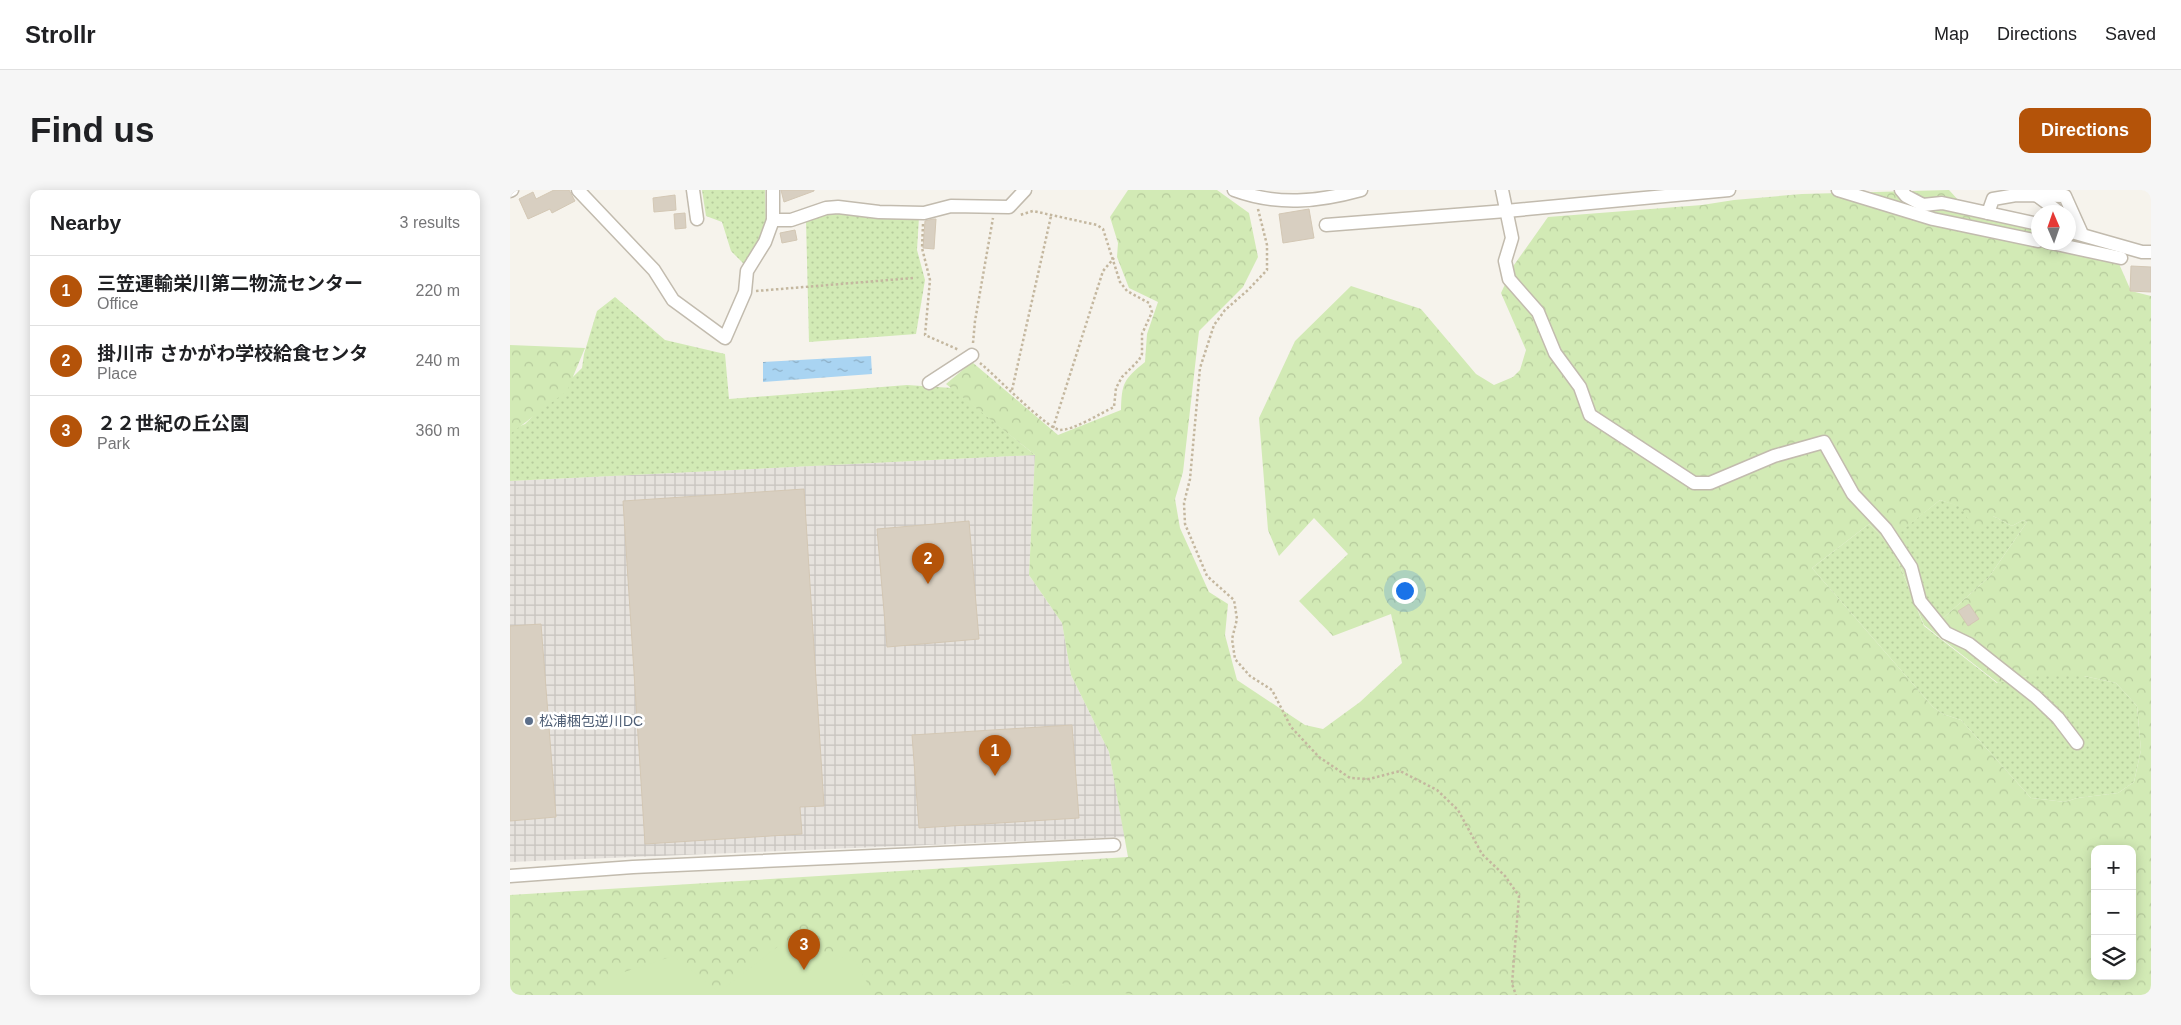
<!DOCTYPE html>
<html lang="en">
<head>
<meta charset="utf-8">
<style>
  body { margin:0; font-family:Arial,"Noto Sans JP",sans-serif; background:#f6f6f6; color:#202124 }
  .controls { position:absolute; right:15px; bottom:15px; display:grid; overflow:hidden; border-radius:10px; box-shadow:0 2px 12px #0003 }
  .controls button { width:45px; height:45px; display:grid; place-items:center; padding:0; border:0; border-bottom:1px solid #e0e0e0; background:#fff; color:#202124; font:25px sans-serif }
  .compass { position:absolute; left:1521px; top:15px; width:45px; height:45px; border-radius:50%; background:#fff; box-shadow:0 2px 12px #0003; rotate:358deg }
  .you { position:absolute; left:894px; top:400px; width:18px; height:18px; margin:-12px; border:4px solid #fff; border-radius:50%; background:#1a73e8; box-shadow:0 0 0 8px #1a73e833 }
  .badge { display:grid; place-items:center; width:32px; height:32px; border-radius:50%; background:#b45309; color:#fff; font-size:16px; font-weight:700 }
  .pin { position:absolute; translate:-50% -41px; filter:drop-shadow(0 1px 2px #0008) }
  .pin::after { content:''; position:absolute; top:26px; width:18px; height:15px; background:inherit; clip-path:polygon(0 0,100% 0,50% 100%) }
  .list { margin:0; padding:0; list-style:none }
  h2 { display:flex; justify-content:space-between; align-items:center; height:65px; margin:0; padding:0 20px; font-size:21px }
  h2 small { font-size:16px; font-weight:400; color:#757577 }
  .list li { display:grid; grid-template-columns:32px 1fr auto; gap:15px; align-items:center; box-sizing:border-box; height:70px; padding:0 20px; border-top:1px solid #e0e0e0 }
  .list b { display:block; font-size:19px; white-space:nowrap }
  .list p { margin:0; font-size:16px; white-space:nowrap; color:#757577 }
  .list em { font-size:16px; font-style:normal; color:#757577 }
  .icon { flex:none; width:28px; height:28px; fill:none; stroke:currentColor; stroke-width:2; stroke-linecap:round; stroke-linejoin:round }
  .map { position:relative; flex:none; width:1641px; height:805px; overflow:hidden; border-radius:10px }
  header { display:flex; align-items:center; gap:30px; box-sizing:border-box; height:70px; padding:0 25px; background:#fff; border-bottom:1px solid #e0e0e0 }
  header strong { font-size:24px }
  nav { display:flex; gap:28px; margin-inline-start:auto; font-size:18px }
  .intro { display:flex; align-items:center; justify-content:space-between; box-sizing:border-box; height:120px; padding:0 30px }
  h1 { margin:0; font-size:35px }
  .button { padding:12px 22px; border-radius:10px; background:#b45309; color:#fff; font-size:18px; font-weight:700 }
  main { display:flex; gap:30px; padding:0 30px }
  aside { flex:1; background:#fff; border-radius:10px; box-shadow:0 2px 12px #0003 }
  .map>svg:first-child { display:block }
  .industrial { fill:url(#industrial-grid) }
  .grass { fill:url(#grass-dots) }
  .forest { fill:url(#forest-crowns); fill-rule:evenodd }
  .green { fill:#d2eab5 }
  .water { fill:url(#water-ripples) }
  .building { fill:#d8cfc1; stroke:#d3c7b4 }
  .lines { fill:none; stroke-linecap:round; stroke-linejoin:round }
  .minor-casing { stroke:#c2bbae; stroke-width:15 }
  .path { stroke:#c4b79f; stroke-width:2.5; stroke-dasharray:2.5 2.5; stroke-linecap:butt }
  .minor { stroke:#fff; stroke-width:12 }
  .service-dot { fill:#5c6f8a; stroke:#fff; stroke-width:2 }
  .labels { text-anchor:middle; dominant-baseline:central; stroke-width:5; stroke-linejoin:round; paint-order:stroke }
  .service-label { font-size:14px; fill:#4e5e75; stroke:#fff; text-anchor:start }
</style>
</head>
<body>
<header>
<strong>Strollr</strong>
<nav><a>Map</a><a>Directions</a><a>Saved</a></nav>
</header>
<div class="intro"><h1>Find us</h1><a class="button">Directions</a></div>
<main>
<aside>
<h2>Nearby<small>3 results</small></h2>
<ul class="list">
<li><span class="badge">1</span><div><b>三笠運輸栄川第二物流センター</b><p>Office</p></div><em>220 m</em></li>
<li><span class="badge">2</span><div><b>掛川市 さかがわ学校給食センタ</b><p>Place</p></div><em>240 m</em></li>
<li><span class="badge">3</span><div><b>２２世紀の丘公園</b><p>Park</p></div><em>360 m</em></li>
</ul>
</aside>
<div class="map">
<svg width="1641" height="805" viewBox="0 0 1641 805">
  <defs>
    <pattern id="industrial-grid" width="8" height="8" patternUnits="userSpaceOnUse" patternTransform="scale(1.25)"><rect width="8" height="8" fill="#e6e2dd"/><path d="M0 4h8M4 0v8" fill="none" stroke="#c7c3be"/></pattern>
    <pattern id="grass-dots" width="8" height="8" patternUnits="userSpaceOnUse" patternTransform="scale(1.25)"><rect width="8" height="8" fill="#d2eab5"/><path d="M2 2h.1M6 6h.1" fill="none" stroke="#b6ca9c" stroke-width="1.8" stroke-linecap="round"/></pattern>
    <pattern id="forest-crowns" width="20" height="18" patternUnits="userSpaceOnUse" patternTransform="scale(1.25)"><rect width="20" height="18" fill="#d2eab5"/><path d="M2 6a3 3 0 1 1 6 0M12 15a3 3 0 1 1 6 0" fill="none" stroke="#b6ca9c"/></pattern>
    <pattern id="water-ripples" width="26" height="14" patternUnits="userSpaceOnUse" patternTransform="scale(1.25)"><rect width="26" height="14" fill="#a9d4f2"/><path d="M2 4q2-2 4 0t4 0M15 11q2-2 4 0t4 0" fill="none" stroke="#8caec5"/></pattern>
  </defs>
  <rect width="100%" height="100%" fill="#f6f3ec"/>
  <polygon class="industrial" points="525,265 519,385 552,433 561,485 599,562 615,647 0,672 0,291"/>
  <g class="grass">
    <polygon points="192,0 255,0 256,35 245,60 235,75 221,61 212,32 196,26"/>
    <polygon points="326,20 409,27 407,60 415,90 406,144 299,152 296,31"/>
    <polygon points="105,107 155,150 215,164 219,209 397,195 442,198 525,265 0,291 0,240 15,234 72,178 74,164 87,121"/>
    <polygon points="1430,310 1483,326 1502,336 1513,330 1517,332 1479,387 1431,430 1415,406 1408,376 1387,344"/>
    <polygon points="1359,334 1383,359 1414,436 1487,493 1517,486 1574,486 1606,493 1627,516 1631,560 1624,592 1608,603 1567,608 1555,612 1521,608 1451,530 1433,524 1423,517 1302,378"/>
  </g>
  <g class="forest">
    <path d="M 618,0 L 707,0 L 739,23 L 748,67 L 733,97 L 689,141 L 673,282 L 665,309 L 670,338 L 699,402 L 718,414 L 715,445 L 727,490 L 795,535 L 813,539 L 850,512 L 892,473 L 881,424 L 823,446 L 789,411 L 838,364 L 804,328 L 769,366 L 758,340 L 749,228 L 785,151 L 841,96 L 911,119 L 966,184 L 984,195 L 1003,187 L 1010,180 L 1016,160 L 991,103 L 1004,75 L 1038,27 L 1192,15 L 1224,10 L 1292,4 L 1439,0 L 1451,13 L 1528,36 L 1528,52 L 1558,52 L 1559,45 L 1581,52 L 1606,67 L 1621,101 L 1641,106 L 1641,805 L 0,805 L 0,705 L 618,667 L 599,562 L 561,485 L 552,433 L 519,385 L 525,265 L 436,194 L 462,172 L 548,245 L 611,220 C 612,193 613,190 635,172 L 637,144 L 648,112 L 619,98 L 607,67 L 608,53 L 600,27 ZM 1430,310 L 1451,317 L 1466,344 L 1483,326 L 1502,336 L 1513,330 L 1517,332 L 1479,387 L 1431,430 L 1415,406 L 1408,376 L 1388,344 ZM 1359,334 L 1383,359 L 1414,435 L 1488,493 L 1517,486 L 1574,486 L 1606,493 L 1627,516 L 1631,560 L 1624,592 L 1608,603 L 1567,608 L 1555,612 L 1521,608 L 1451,530 L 1433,524 L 1423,517 L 1302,378 ZM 1585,659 L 1622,659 L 1622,786 L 1585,786 Z"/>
    <polygon points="0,155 75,158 57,201 0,244"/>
  </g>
  <g class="green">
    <polygon points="275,751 345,771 364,805 84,805 93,789 163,766 209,802"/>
    <polygon points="543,792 627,805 535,805"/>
  </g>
  <polygon class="water" points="361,166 362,184 253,192 253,172"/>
  <g class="building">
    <polygon points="44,0 59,0 65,11 42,23 40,19 18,29 9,9 23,2 26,9"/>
    <polygon points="271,0 304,0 304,1 274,12"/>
    <polygon points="165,5 166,20 144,22 143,8"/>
    <polygon points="799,19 804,48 773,53 769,24"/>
    <polygon points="175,23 176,38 165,39 164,24"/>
    <polygon points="423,29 426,29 424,59 413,58 415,31"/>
    <polygon points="285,40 287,50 272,53 270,43"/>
    <polygon points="1621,76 1641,77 1641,102 1620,101"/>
    <polygon points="294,299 314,616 290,617 292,644 135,654 113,311"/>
    <polygon points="459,331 469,449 377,457 367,339"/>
    <polygon points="1459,414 1469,429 1458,436 1448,421"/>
    <polygon points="31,434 46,627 0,631 0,436"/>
    <polygon points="562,535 569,628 409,638 402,545"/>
  </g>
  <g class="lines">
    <defs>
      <g id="minor">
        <polyline points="68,0 144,80 163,110 215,148 235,102 237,81 255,52 263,30 263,0"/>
        <polyline points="183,0 187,29"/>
        <path d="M 724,0 C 767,16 808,12 851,0"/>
        <polyline points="992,0 1002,48 995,71 999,89 1028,122 1045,163 1070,197 1080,225 1184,293 1200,293 1264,266 1314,252 1343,304 1376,339 1401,377 1410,411 1436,443 1459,454 1526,507 1548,528 1567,553"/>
        <polyline points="1328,0 1423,29 1528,51"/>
        <polyline points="1391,0 1396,6 1413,15 1432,13 1528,34"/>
        <polyline points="0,1 2,0"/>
        <polyline points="1526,5 1549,22"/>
        <polyline points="1478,23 1483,9 1506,5 1555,6 1572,44"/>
        <polyline points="263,30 281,30 316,18 328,17 369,22 414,23 441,16 499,17 515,0"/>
        <polyline points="816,35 996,21 1219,0"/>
        <polyline points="1558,41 1632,62 1641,62"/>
        <polyline points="1537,52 1611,68"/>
        <polyline points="419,193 462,165"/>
        <polyline points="0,686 123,677 604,655"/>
      </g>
    </defs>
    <use href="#minor" class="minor-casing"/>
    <g class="path">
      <polyline points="748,19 757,55 757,80 738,100 715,120 704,135 690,178 680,289 674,313 675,334 697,386 724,410 727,429 722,449 725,469 740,486 762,500 781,537 809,567 840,588 859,589 890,581 927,600 948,620 972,664 995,686 1009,706 1002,794 1006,805"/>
      <polyline points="413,34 412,58 420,90 415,145 449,160"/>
      <polyline points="246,101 403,88"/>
      <polyline points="463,153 465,131 483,28"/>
      <path d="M 470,173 C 484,184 537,239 550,240 C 564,240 591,223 604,217 L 606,198 L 612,187 L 629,170 L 632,164 L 632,144 L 642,122 L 639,113 L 617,101 L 610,92 L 593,39 L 587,35 L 523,21 L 510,25"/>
      <polyline points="502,200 541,26"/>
      <polyline points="543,238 593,81 604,68"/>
    </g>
    <use href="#minor" class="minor"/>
  </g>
  <circle class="service-dot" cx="19" cy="531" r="5"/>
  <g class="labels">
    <g class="service-label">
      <text x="29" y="531">松浦梱包逆川DC</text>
    </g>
  </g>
</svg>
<div class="controls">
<button>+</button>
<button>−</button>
<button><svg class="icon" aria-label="layers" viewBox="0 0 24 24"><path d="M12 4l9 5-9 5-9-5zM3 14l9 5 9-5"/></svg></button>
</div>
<svg class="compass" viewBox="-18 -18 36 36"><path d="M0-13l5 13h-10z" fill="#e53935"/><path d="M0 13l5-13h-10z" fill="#757577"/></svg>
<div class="you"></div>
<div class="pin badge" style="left:485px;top:586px">1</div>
<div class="pin badge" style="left:418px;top:394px">2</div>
<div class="pin badge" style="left:294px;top:780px">3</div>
</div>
</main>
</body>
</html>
